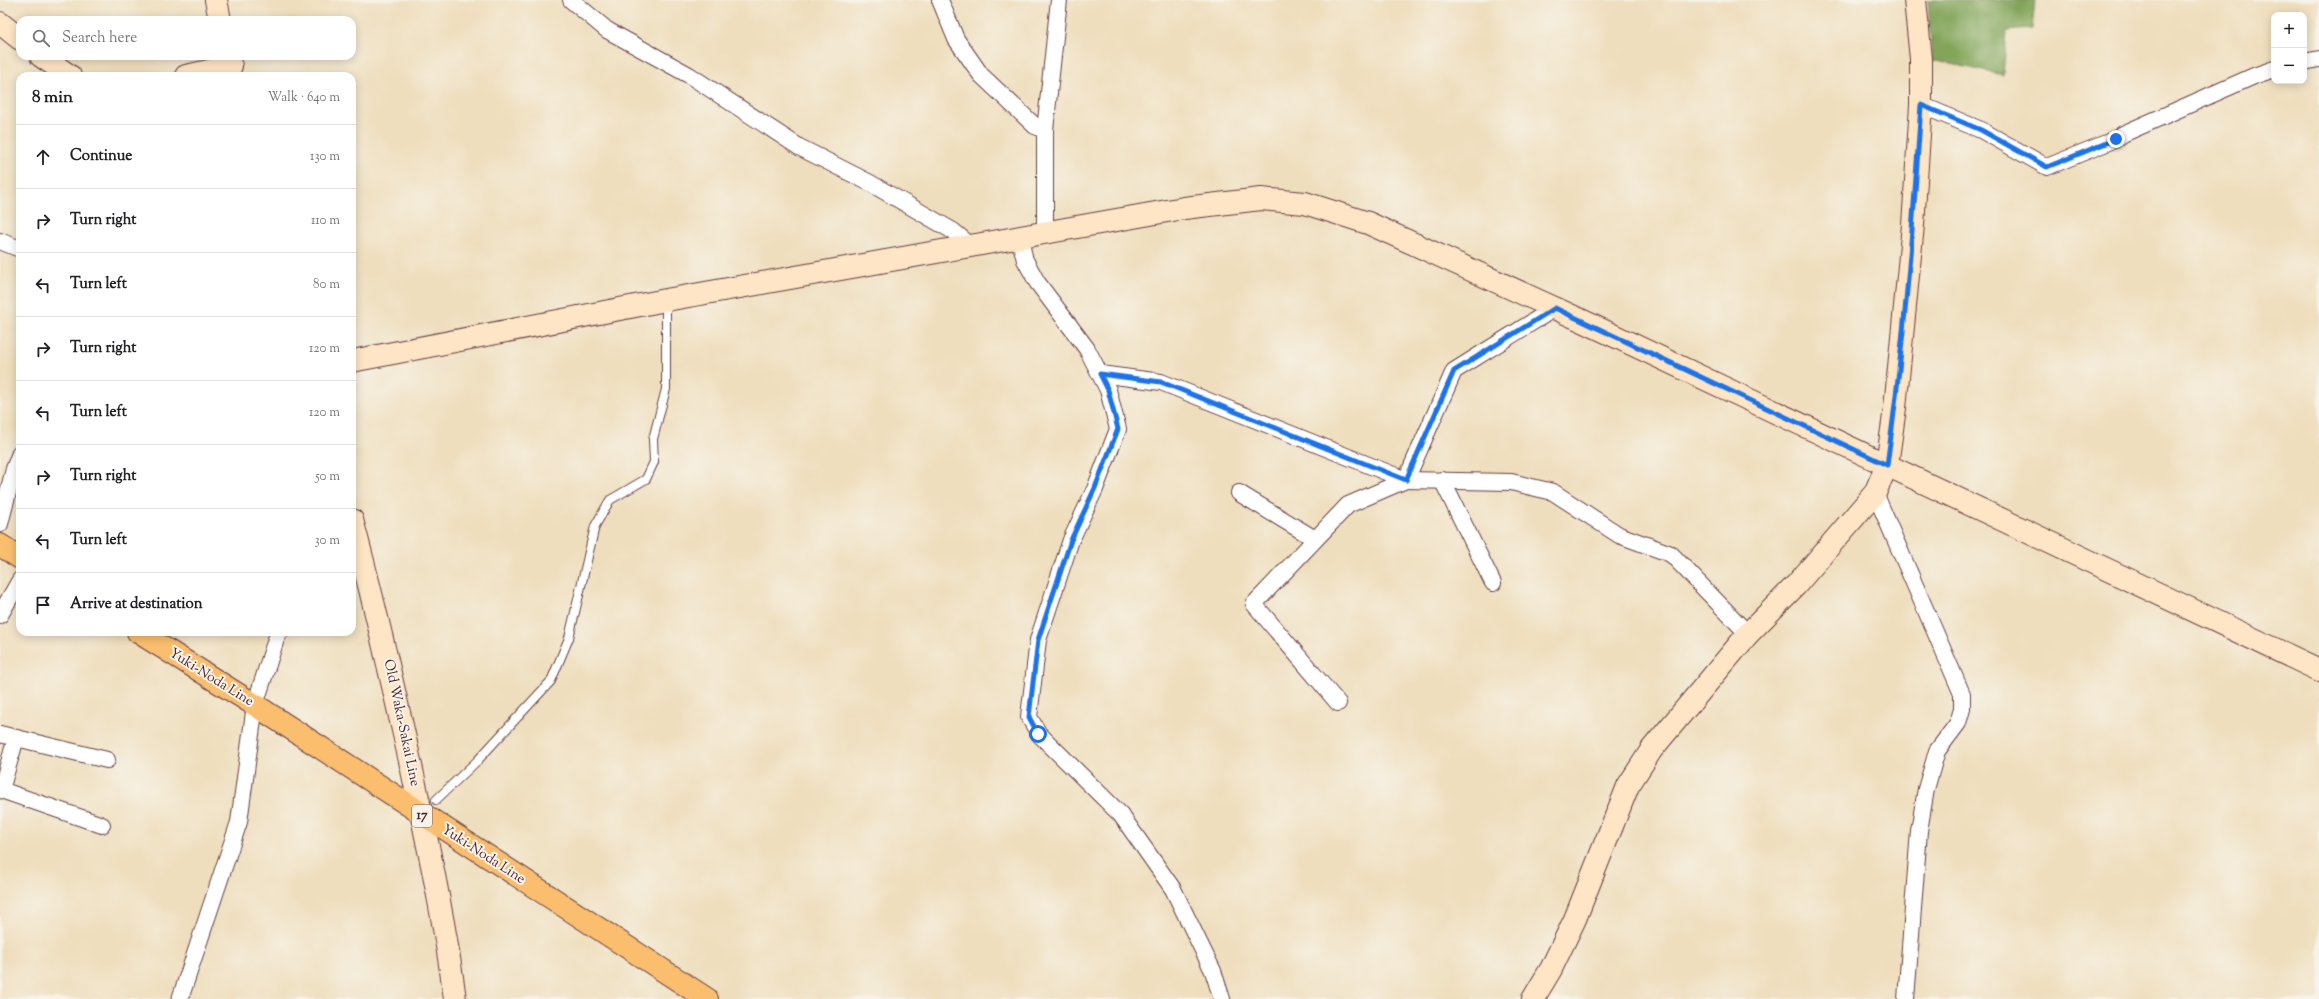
<!DOCTYPE html>
<html lang="en">
<head>
<meta charset="utf-8">
<style>
  body { margin:0; font-family:"Sorts Mill Goudy",serif; background:#f6f6f6; color:#202124 }
  .controls { position:absolute; right:12px; top:12px; display:grid; overflow:hidden; border-radius:8px; box-shadow:0 2px 10px #0003 }
  .controls button { width:36px; height:36px; display:grid; place-items:center; padding:0; border:0; border-bottom:1px solid #e0e0e0; background:#fff; color:#202124; font:20px sans-serif }
  .stop { position:absolute; width:12px; height:12px; margin:-9px; border:3px solid #1a73e8; border-radius:50%; background:#fff }
  .stop.end { background:#1a73e8; border-color:#fff; box-shadow:0 1px 4px #0008 }
  .list { margin:0; padding:0; list-style:none }
  h2 { display:flex; justify-content:space-between; align-items:center; height:52px; margin:0; padding:0 16px; font-size:17px }
  h2 small { font-size:13px; font-weight:400; color:#757577 }
  .list li { display:grid; grid-template-columns:26px 1fr auto; gap:12px; align-items:center; box-sizing:border-box; height:64px; padding:0 16px; border-top:1px solid #e0e0e0 }
  .list b { display:block; font-size:15px; white-space:nowrap }
  .list em { font-size:13px; font-style:normal; color:#757577 }
  .icon { flex:none; width:22px; height:22px; fill:none; stroke:currentColor; stroke-width:2; stroke-linecap:round; stroke-linejoin:round }
  .map { position:relative; flex:none; width:2319px; height:999px; overflow:hidden }
  .search { position:absolute; background:#fff; box-shadow:0 2px 10px #0003; left:16px; top:16px; width:340px; height:44px; display:flex; align-items:center; gap:10px; box-sizing:border-box; padding:0 14px; border-radius:12px; color:#757577; font-size:15px }
  .panel { position:absolute; background:#fff; box-shadow:0 2px 10px #0003; left:16px; top:72px; width:340px; height:564px; border-radius:12px }
  .map>svg:first-child { display:block }
  .forest { fill:#82a55a; stroke:#666242 }
  .lines { fill:none; stroke-linecap:round; stroke-linejoin:round }
  .lane-casing { stroke:#633c41; stroke-width:10 }
  .street-casing { stroke:#633c41; stroke-width:18 }
  .secondary-casing { stroke:#633c41; stroke-width:24 }
  .primary-casing { stroke:#633c41; stroke-width:24 }
  .lane { stroke:#fff; stroke-width:8 }
  .street { stroke:#fff; stroke-width:16 }
  .secondary { stroke:#fde5c5; stroke-width:22 }
  .primary { stroke:#fabe6e; stroke-width:22 }
  .route { stroke:#1a73e8; stroke-width:5 }
  .labels { text-anchor:middle; dominant-baseline:central; stroke-width:4; stroke-linejoin:round; paint-order:stroke }
  .shield { fill:#f7f3e8; stroke:#7e5f64; stroke-width:1 }
  .shield-label { font-size:13px; font-weight:bold; fill:#4a1f2b }
  .street-label { font-size:14px; fill:#4a1f2b; stroke:#f7f3e8 }
</style>
</head>
<body>
<div class="map">
<svg width="2319" height="999" viewBox="0 0 2319 999">
  <rect width="100%" height="100%" fill="#f7f3e8"/>
  <filter id="ink" filterUnits="userSpaceOnUse"><feTurbulence type="fractalNoise" baseFrequency=".025" numOctaves="2"/><feDisplacementMap in="SourceGraphic" scale="8" xChannelSelector="R" yChannelSelector="G"/><feConvolveMatrix kernelMatrix="1 2 1 2 8 2 1 2 1" color-interpolation-filters="sRGB"/></filter>
  <filter id="wash" filterUnits="userSpaceOnUse"><feTurbulence type="fractalNoise" baseFrequency=".012" numOctaves="4" result="noise"/><feDisplacementMap in="SourceGraphic" scale="16" xChannelSelector="R" yChannelSelector="G"/><feGaussianBlur stdDeviation="0.9" result="paint"/><feColorMatrix in="noise" values="0 0 0 0 0 0 0 0 0 0 0 0 0 0 0 0 0 1.4 0 .05"/><feComposite in="paint" operator="in"/></filter>
  <g filter="url(#wash)">
    <rect width="100%" height="100%" fill="#efdebd"/>
    <polygon class="forest" points="1928,0 2035,0 2032,29 2007,31 2003,75 1932,60"/>
  </g>
  <g filter="url(#ink)">
    <g class="lines">
      <defs>
        <polyline id="lane" points="436,800 478,760 551,681 569,638 595,526 610,500 646,479 654,462 653,439 666,389 666,302"/>
        <g id="street">
          <polyline points="571,0 607,30 689,75 799,147 870,183 953,231 970,245"/>
          <polyline points="940,0 956,39 981,75 1035,126 1045,130"/>
          <polyline points="2304,62 2319,59"/>
          <polyline points="1921,105 1981,130 2047,167 2116,139 2123,134 2254,76 2274,69"/>
          <polyline points="1045,231 1045,130 1059,0"/>
          <polyline points="1019,236 1025,260 1037,282 1087,349 1108,390 1118,429 1095,489 1071,540 1038,640 1029,717 1039,734 1121,815 1173,889 1213,971 1222,999"/>
          <polyline points="0,241 20,249"/>
          <polyline points="1100,374 1161,382 1406,480 1511,482 1553,492 1619,535 1671,554 1748,634"/>
          <polyline points="1442,480 1493,583"/>
          <polyline points="1239,493 1315,539"/>
          <polyline points="1875,493 1962,694 1962,709 1958,723 1937,751 1926,789 1919,831 1906,999"/>
          <polyline points="0,524 14,469 20,453"/>
          <polyline points="0,615 20,580"/>
          <polyline points="1338,703 1254,604 1348,505 1406,480 1454,371 1555,308"/>
          <polyline points="0,734 107,760"/>
          <polyline points="16,738 1,790 102,825"/>
          <polyline points="180,999 239,822 255,705 276,639 280,632"/>
        </g>
        <g id="secondary">
          <polyline points="216,0 220,20"/>
          <polyline points="0,23 20,39"/>
          <polyline points="41,56 70,76"/>
          <polyline points="186,76 231,66"/>
          <polyline points="352,361 666,300 1184,208 1261,199 1305,203 1368,223 1583,321 2319,670"/>
          <path d="M 352,520 C 375,603 393,686 412,770 C 428,846 445,922 455,999"/>
          <polyline points="1533,999 1551,969 1575,919 1628,786 1652,749 1748,634 1796,585 1875,493 1887,465 1895,408 1913,225 1921,105 1921,59 1915,0"/>
        </g>
        <g id="primary">
          <polyline points="0,545 20,558"/>
          <polyline points="138,632 255,705 707,999"/>
        </g>
      </defs>
      <use href="#lane" class="lane-casing"/>
      <use href="#street" class="street-casing"/>
      <use href="#secondary" class="secondary-casing"/>
      <use href="#primary" class="primary-casing"/>
      <use href="#lane" class="lane"/>
      <use href="#street" class="street"/>
      <use href="#secondary" class="secondary"/>
      <use href="#primary" class="primary"/>
    </g>
  </g>
  <g class="lines" filter="url(#ink)">
    <path class="route" d="M 1038,734 L 1029,717 L 1038,640 L 1071,540 L 1095,488 L 1118,429 L 1108,390 L 1100,374 L 1161,382 L 1406,480 L 1454,371 L 1555,308 L 1887,465 C 1904,346 1913,225 1921,105 L 1981,130 L 2047,167 L 2116,139"/>
  </g>
  <g class="labels">
    <rect class="shield" x="412" y="805" width="20" height="22" rx="3"/>
    <g class="shield-label">
      <text x="422" y="816">17</text>
    </g>
    <g class="street-label">
      <text transform="translate(211 678) rotate(32)">Yuki-Noda Line</text>
      <text transform="translate(401 723) rotate(78)">Old Waka-Sakai Line</text>
      <text transform="translate(483 855) rotate(33)">Yuki-Noda Line</text>
    </g>
  </g>
</svg>
<div class="controls">
<button>+</button>
<button>−</button>
</div>
<div class="stop" style="left:1038px;top:734px"></div>
<div class="stop end" style="left:2116px;top:139px"></div>
<div class="search"><svg class="icon" aria-label="search" viewBox="0 0 24 24"><circle cx="10" cy="10" r="6"/><path d="M15 15l6 6"/></svg>Search here</div>
<section class="panel">
<h2>8 min<small>Walk · 640 m</small></h2>
<ul class="list">
<li><svg class="icon" aria-label="ahead" viewBox="0 0 24 24"><path d="M12 20V5M6 11l6-6 6 6"/></svg><div><b>Continue</b></div><em>130 m</em></li>
<li><svg class="icon" aria-label="right" viewBox="0 0 24 24"><path d="M7 20v-9h11M14 6l5 5-5 5"/></svg><div><b>Turn right</b></div><em>110 m</em></li>
<li><svg class="icon" aria-label="left" viewBox="0 0 24 24"><path d="M17 20v-9H6M10 6l-5 5 5 5"/></svg><div><b>Turn left</b></div><em>80 m</em></li>
<li><svg class="icon" aria-label="right" viewBox="0 0 24 24"><path d="M7 20v-9h11M14 6l5 5-5 5"/></svg><div><b>Turn right</b></div><em>120 m</em></li>
<li><svg class="icon" aria-label="left" viewBox="0 0 24 24"><path d="M17 20v-9H6M10 6l-5 5 5 5"/></svg><div><b>Turn left</b></div><em>120 m</em></li>
<li><svg class="icon" aria-label="right" viewBox="0 0 24 24"><path d="M7 20v-9h11M14 6l5 5-5 5"/></svg><div><b>Turn right</b></div><em>50 m</em></li>
<li><svg class="icon" aria-label="left" viewBox="0 0 24 24"><path d="M17 20v-9H6M10 6l-5 5 5 5"/></svg><div><b>Turn left</b></div><em>30 m</em></li>
<li><svg class="icon" aria-label="arrive" viewBox="0 0 24 24"><path d="M6 21V4h12l-3 4 3 4H6"/></svg><div><b>Arrive at destination</b></div></li>
</ul>
</section>
</div>
</body>
</html>
